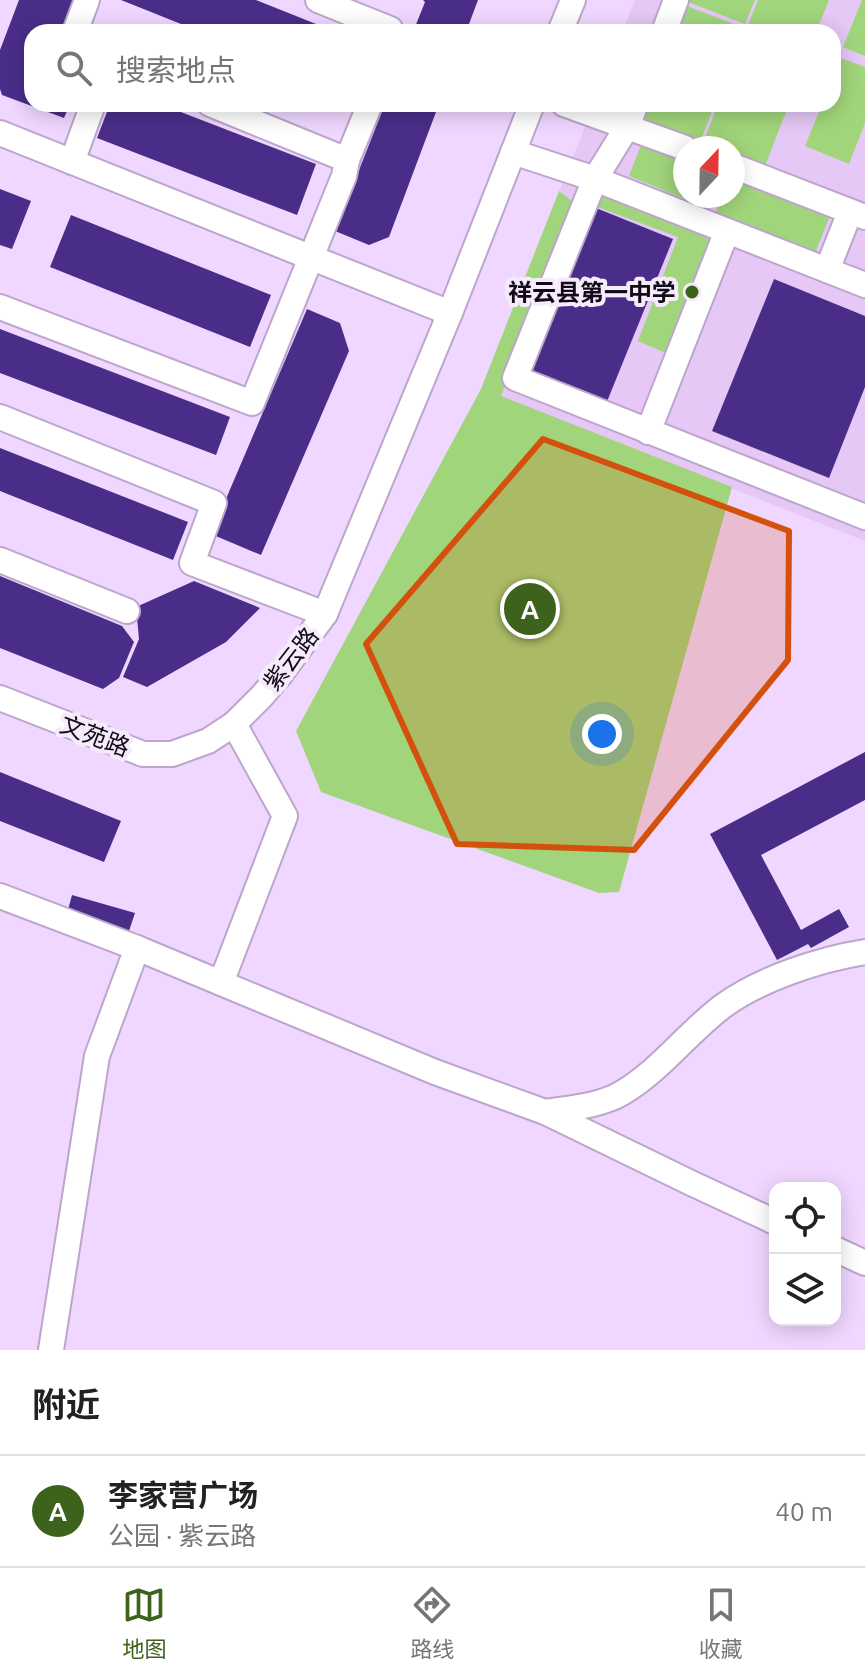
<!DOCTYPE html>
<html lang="zh">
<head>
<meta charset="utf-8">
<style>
  body { margin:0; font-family:Ubuntu,"Noto Sans SC",sans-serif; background:#f2f2f2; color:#222 }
  .controls { position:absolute; right:24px; bottom:24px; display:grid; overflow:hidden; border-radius:16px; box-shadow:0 4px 20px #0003 }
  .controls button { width:72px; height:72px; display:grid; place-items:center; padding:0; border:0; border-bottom:2px solid #e0e0e0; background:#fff; color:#222; font:40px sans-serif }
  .compass { position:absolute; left:673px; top:136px; width:72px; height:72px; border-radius:50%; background:#fff; box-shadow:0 4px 20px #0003; rotate:22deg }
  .you { position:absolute; left:602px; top:734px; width:28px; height:28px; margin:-20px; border:6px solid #fff; border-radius:50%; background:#1a73e8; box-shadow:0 0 0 12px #1a73e833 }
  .badge { display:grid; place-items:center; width:52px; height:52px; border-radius:50%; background:#3d621c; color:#fff; font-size:26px; font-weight:700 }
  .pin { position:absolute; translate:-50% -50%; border:4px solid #fff; box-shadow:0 2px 8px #0006 }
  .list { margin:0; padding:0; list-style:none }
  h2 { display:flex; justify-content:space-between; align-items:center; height:104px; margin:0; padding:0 32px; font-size:34px }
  h2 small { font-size:26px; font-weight:400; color:#767676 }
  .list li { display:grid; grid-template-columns:52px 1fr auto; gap:24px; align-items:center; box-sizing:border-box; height:112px; padding:0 32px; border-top:2px solid #e0e0e0 }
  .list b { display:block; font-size:30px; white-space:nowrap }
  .list p { margin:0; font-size:26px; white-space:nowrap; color:#767676 }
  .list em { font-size:26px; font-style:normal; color:#767676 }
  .icon { flex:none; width:44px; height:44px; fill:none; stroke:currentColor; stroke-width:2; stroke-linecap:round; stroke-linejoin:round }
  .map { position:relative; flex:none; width:865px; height:1350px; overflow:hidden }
  .search { position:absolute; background:#fff; box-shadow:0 4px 20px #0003; left:24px; right:24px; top:24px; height:88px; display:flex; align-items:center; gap:20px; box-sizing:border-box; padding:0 28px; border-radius:24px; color:#767676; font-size:30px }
  .sheet { height:216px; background:#fff }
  nav { display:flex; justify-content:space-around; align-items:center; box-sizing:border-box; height:112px; border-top:2px solid #e0e0e0; background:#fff; font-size:22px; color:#767676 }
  nav a { display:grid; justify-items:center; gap:4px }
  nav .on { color:#3d621c }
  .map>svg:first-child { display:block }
  .built { fill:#e5c8f5; fill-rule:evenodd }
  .green { fill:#a1d57b }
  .building { fill:#4a2d89 }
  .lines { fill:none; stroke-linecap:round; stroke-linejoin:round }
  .minor-casing { stroke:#bda5cb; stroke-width:28 }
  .minor { stroke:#fff; stroke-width:24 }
  .marked { fill:#d3510d; fill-opacity:0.2; stroke:#d3510d; stroke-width:6; stroke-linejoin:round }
  .poi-dot { fill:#3d621c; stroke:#f5ebfb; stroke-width:3 }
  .labels { text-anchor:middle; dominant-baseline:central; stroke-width:8; stroke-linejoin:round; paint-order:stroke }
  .poi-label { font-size:24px; font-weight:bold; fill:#130a18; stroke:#f5ebfb; text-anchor:end }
  .street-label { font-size:24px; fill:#130a18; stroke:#f5ebfb }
</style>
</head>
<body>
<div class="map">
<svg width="865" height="1350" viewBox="0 0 865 1350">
  <rect width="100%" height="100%" fill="#f0d7ff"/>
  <path class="built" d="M 635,0 L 865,0 L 865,541 L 481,389 L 594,104 L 833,104 L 833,32 L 622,32 ZM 685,148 L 733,148 L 733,196 L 685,196 Z"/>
  <g class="green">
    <polygon points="683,0 755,0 745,24"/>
    <polygon points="758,0 829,0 816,32 767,32 748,25"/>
    <polygon points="862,0 865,0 865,56 843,47"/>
    <polygon points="682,4 744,28 743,32 672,32"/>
    <polygon points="840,58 865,67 865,123 849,164 805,146 822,104 833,104 833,74"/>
    <polygon points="643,104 715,104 700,142 638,118"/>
    <polygon points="718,104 789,104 765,166 733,154 733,148 717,148 703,143"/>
    <polygon points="643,140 685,157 685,199 629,176"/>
    <polygon points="733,177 830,216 815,253 715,214 722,196 733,196"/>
    <polygon points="599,185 713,234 673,356 638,341 678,237 592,205"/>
    <polygon points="559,191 576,204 501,396 732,487 619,892 599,893 321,792 296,731 481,389"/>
  </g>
  <g class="building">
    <polygon points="19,0 78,0 66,32 32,32 32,104 70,104 64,118 2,95 0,89 0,50"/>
    <polygon points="121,0 256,0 336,32 201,32"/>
    <polygon points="423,0 478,0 466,32 413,32 425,2"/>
    <polygon points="110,104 160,104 316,164 297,215 97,138"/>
    <polygon points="385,104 439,104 389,237 369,245 335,231"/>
    <polygon points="0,189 31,201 12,249 0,245"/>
    <polygon points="596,208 673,239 606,404 529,372"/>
    <polygon points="71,215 271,295 250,347 50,267"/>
    <polygon points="774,279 865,316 865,387 829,478 712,431"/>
    <polygon points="307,309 340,323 349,351 261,555 211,534"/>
    <polygon points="0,329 230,417 216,455 0,373"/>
    <polygon points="0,448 188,522 173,560 0,491"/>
    <polygon points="0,576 122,626 134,642 119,678 103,689 0,648"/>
    <polygon points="194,581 260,608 226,642 147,687 123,677 139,639 136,607"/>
    <polygon points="865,752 865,800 761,855 801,930 839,909 849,927 811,948 808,944 777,960 710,834"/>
    <polygon points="0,772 121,821 104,862 0,821"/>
    <polygon points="72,895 135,913 128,934 66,917"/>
  </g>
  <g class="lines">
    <defs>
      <g id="minor">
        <polyline points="318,0 390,29 390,32"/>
        <polyline points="75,32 87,0"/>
        <polyline points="560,32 573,0"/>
        <polyline points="664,32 676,0"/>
        <polyline points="564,104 685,148"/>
        <polyline points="636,104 627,127 595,179 515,378 865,517"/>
        <polyline points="0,133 450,313"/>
        <polyline points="513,152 595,179 865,285"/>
        <polyline points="347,160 370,104"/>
        <polyline points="72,162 93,104"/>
        <polyline points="733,166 865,217"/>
        <polyline points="827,270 850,212"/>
        <polyline points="0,307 252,403 344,176 347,160 210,104"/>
        <polyline points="0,417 214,503 192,563 325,614"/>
        <polyline points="648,432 727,231"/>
        <polyline points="0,560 127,611"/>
        <polyline points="0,698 143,754 172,754 208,741 234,724 262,696 280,675 325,614 450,313 532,104"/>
        <polyline points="0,896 137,948 221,983 285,816 234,724"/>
        <polyline points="221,983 435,1072 545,1112 691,1183 775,1222"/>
        <path d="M 545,1112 C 570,1108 600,1106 622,1093 C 661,1070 687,1033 723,1006 C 760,979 820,959 865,952"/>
        <polyline points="835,1249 865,1263"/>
        <polyline points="51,1350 97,1056 137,948"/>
      </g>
    </defs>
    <use href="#minor" class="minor-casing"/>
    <use href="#minor" class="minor"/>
  </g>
  <path class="marked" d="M 543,439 L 789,531 L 788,660 L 634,850 L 457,844 L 366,644 Z"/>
  <circle class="poi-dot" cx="692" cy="292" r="8"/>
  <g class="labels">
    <g class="poi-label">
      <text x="676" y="292">祥云县第一中学</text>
    </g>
    <g class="street-label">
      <text transform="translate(291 659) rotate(-52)">紫云路</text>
      <text transform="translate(95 736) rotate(21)">文苑路</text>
    </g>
  </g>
</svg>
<div class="controls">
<button><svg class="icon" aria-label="locate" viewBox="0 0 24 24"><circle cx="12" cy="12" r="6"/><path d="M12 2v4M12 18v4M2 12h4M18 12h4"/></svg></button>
<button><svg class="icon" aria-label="layers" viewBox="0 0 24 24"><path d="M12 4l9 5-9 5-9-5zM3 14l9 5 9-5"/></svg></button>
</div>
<svg class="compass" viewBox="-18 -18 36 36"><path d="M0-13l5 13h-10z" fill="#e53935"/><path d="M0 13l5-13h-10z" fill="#767676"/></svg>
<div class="you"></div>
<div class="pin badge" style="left:530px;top:609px">A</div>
<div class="search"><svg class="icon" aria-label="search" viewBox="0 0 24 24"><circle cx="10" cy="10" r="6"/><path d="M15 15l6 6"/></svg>搜索地点</div>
</div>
<section class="sheet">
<h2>附近<small></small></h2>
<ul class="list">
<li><span class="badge">A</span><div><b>李家营广场</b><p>公园 · 紫云路</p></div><em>40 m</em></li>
</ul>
</section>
<nav>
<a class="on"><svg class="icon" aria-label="map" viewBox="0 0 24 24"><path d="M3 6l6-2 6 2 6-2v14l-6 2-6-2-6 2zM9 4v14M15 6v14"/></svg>地图</a>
<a><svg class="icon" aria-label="directions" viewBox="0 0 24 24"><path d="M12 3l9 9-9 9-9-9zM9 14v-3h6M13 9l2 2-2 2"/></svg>路线</a>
<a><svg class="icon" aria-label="saved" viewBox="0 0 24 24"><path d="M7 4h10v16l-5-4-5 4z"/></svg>收藏</a>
</nav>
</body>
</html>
